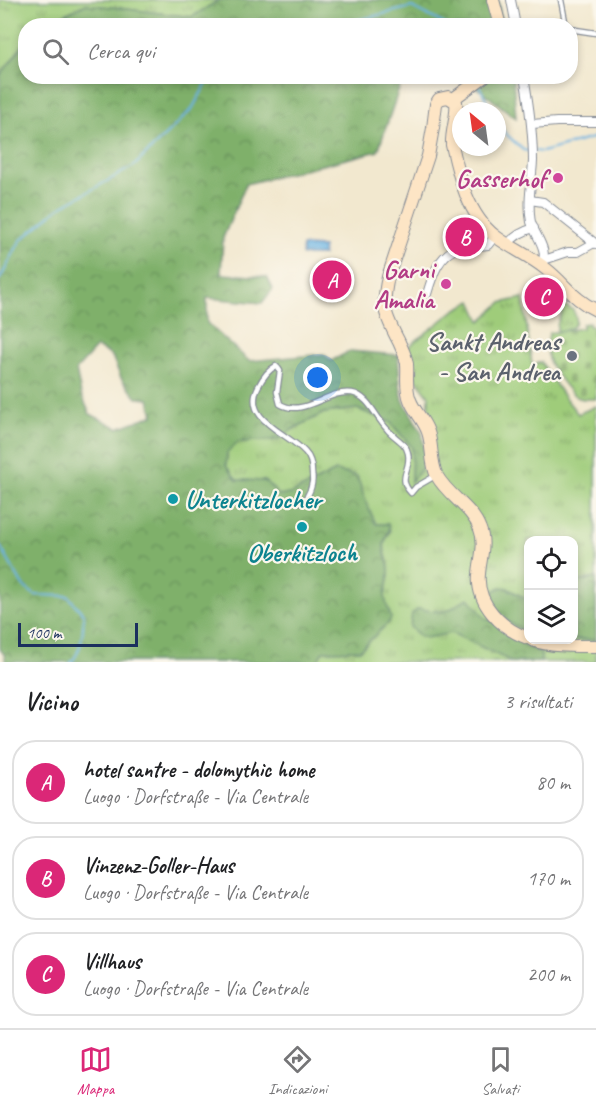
<!DOCTYPE html>
<html lang="it">
<head>
<meta charset="utf-8">
<style>
  body { margin:0; font-family:Caveat,sans-serif; background:#f6f6f6; color:#202124 }
  .controls { position:absolute; right:18px; bottom:18px; display:grid; overflow:hidden; border-radius:12px; box-shadow:0 3px 9px #0003 }
  .controls button { width:54px; height:54px; display:grid; place-items:center; padding:0; border:0; border-bottom:2px solid #e0e0e0; background:#fff; color:#202124; font:30px sans-serif }
  .compass { position:absolute; left:452px; top:102px; width:54px; height:54px; border-radius:50%; background:#fff; box-shadow:0 3px 9px #0003; rotate:331deg }
  .scale { position:absolute; left:18px; bottom:15px; width:120px; box-sizing:border-box; padding-left:6px; border:3px solid #1b2f5e; border-top:0; font-size:16px; line-height:21px; white-space:nowrap; color:#1b2f5e; -webkit-text-stroke:4px #fbf7ec; paint-order:stroke }
  .you { position:absolute; left:318px; top:378px; width:21px; height:21px; margin:-15px; border:4px solid #fff; border-radius:50%; background:#1a73e8; box-shadow:0 0 0 9px #1a73e833 }
  .badge { display:grid; place-items:center; width:39px; height:39px; border-radius:50%; background:#db2777; color:#fff; font-size:20px; font-weight:700 }
  .pin { position:absolute; translate:-50% -50%; border:3px solid #fff; box-shadow:0 2px 6px #0006 }
  .list { margin:0; padding:0; list-style:none }
  h2 { display:flex; justify-content:space-between; align-items:center; height:78px; margin:0; padding:0 24px; font-size:26px }
  h2 small { font-size:20px; font-weight:400; color:#757577 }
  .list li { display:grid; grid-template-columns:39px 1fr auto; gap:18px; align-items:center; box-sizing:border-box; height:84px; margin:0 12px 12px; padding:0 12px; border:2px solid #e0e0e0; border-radius:24px }
  .list b { display:block; font-size:22px; white-space:nowrap }
  .list p { margin:0; font-size:20px; white-space:nowrap; color:#757577 }
  .list em { font-size:20px; font-style:normal; color:#757577 }
  .icon { flex:none; width:33px; height:33px; fill:none; stroke:currentColor; stroke-width:2; stroke-linecap:round; stroke-linejoin:round }
  .map { position:relative; flex:none; width:596px; height:662px; overflow:hidden }
  .search { position:absolute; background:#fff; box-shadow:0 3px 9px #0003; left:18px; right:18px; top:18px; height:66px; display:flex; align-items:center; gap:15px; box-sizing:border-box; padding:0 21px; border-radius:24px; color:#757577; font-size:22px }
  .sheet { height:366px; background:#fff }
  nav { display:flex; justify-content:space-around; align-items:center; box-sizing:border-box; height:84px; border-top:2px solid #e0e0e0; background:#fff; font-size:16px; color:#757577 }
  nav a { display:grid; justify-items:center; gap:3px }
  nav .on { color:#db2777 }
  .map>svg:first-child { display:block }
  .grass { fill:url(#grass-tufts); stroke:#5d7e6c; stroke-width:1.5 }
  .forest { fill:url(#forest-crowns); stroke:#4d7064; stroke-width:1.5; fill-rule:evenodd }
  .cemetery { fill:url(#cemetery-stones); stroke:#5d7e6c; stroke-width:1.5 }
  .water { fill:#6bb3e3; stroke:#4371a0; stroke-width:1.5 }
  .lines { fill:none; stroke-linecap:round; stroke-linejoin:round }
  .stream { stroke:#6bb3e3; stroke-width:2 }
  .lane-casing { stroke:#868c96; stroke-width:7 }
  .street-casing { stroke:#868c96; stroke-width:10 }
  .secondary-casing { stroke:#868c96; stroke-width:14 }
  .lane { stroke:#fff; stroke-width:4.5 }
  .street { stroke:#fff; stroke-width:8 }
  .secondary { stroke:#fde5c5; stroke-width:12 }
  .hotel-dot { fill:#d1479c; stroke:#fbf7ec; stroke-width:2 }
  .worship-dot { fill:#6b7280; stroke:#fbf7ec; stroke-width:2 }
  .culture-dot { fill:#0f9aa8; stroke:#fbf7ec; stroke-width:2 }
  .labels { text-anchor:middle; dominant-baseline:central; stroke-width:4.5; stroke-linejoin:round; paint-order:stroke }
  .hotel-label { font-size:26px; font-weight:bold; fill:#b23c85; stroke:#fbf7ec; text-anchor:end }
  .worship-label { font-size:26px; font-weight:bold; fill:#5b616d; stroke:#fbf7ec; text-anchor:end }
  .culture-label { font-size:26px; font-weight:bold; fill:#0d838f; stroke:#fbf7ec; text-anchor:start }
</style>
</head>
<body>
<div class="map">
<svg width="596" height="662" viewBox="0 0 596 662">
  <defs>
    <pattern id="grass-tufts" width="24" height="20" patternUnits="userSpaceOnUse" patternTransform="scale(1.5)"><rect width="24" height="20" fill="#9fcc7a"/><path d="M3 7l-1-3M5 7V3M7 7l1-3M15 17l-1-3M17 17v-4M19 17l1-3" fill="none" stroke="#81a667"/></pattern>
    <pattern id="forest-crowns" width="20" height="18" patternUnits="userSpaceOnUse" patternTransform="scale(1.5)"><rect width="20" height="18" fill="#7fb06a"/><path d="M2 6a3 3 0 1 1 6 0M12 15a3 3 0 1 1 6 0" fill="none" stroke="#67905a"/></pattern>
    <pattern id="cemetery-stones" width="16" height="16" patternUnits="userSpaceOnUse" patternTransform="scale(1.5)"><rect width="16" height="16" fill="#9fcc7a"/><path d="M2 7V4a2 2 0 0 1 4 0v3zM10 15v-3a2 2 0 0 1 4 0v3z" fill="#81a667"/></pattern>
  </defs>
  <rect width="100%" height="100%" fill="#fbf7ec"/>
  <filter id="ink" filterUnits="userSpaceOnUse"><feTurbulence type="fractalNoise" baseFrequency=".0167" numOctaves="2"/><feDisplacementMap in="SourceGraphic" scale="12" xChannelSelector="R" yChannelSelector="G"/><feConvolveMatrix kernelMatrix="1 2 1 2 8 2 1 2 1" color-interpolation-filters="sRGB"/></filter>
  <filter id="wash" filterUnits="userSpaceOnUse"><feTurbulence type="fractalNoise" baseFrequency=".008" numOctaves="4" result="noise"/><feDisplacementMap in="SourceGraphic" scale="24" xChannelSelector="R" yChannelSelector="G"/><feGaussianBlur stdDeviation="1.35" result="paint"/><feColorMatrix in="noise" values="0 0 0 0 0 0 0 0 0 0 0 0 0 0 0 0 0 1.4 0 .05"/><feComposite in="paint" operator="in"/></filter>
  <g filter="url(#wash)">
    <rect width="100%" height="100%" fill="#f2e8cf"/>
    <g class="grass">
      <polygon points="0,0 219,0 192,17 86,4 42,25 26,26 25,42 0,76"/>
      <path d="M 523,298 L 532,365 L 541,362 L 562,394 L 578,414 L 596,406 L 596,578 L 574,583 L 574,540 L 528,540 L 528,600 L 507,588 L 528,640 L 596,640 L 596,662 L 317,662 L 323,651 L 360,650 L 389,622 L 391,618 C 390,612 386,607 385,600 C 384,590 389,581 389,572 C 389,551 378,553 390,531 L 388,524 L 376,524 L 367,505 L 336,471 L 293,493 L 279,496 L 265,481 L 237,480 L 226,466 L 227,453 L 238,442 L 278,440 L 293,429 L 324,413 L 357,409 L 390,422 L 412,447 L 411,481 L 426,463 L 429,396 L 398,355 L 455,310 L 472,301 L 481,321 L 501,303 Z"/>
      <path d="M 564,305 L 573,310 C 581,325 573,329 559,332 L 557,330 C 556,320 563,315 564,305 Z"/>
    </g>
    <g class="forest">
      <polygon points="219,0 498,0 502,26 42,26 86,4 192,17"/>
      <path d="M 25,42 L 26,76 L 403,77 L 378,151 L 246,184 L 223,238 L 221,274 L 267,277 L 273,289 L 262,303 L 207,298 L 207,323 L 249,361 L 324,354 L 331,361 L 350,351 L 398,355 L 400,385 L 403,400 L 422,433 L 426,463 L 411,482 L 412,447 L 390,422 L 357,409 L 324,413 L 293,429 L 278,440 L 238,442 L 227,453 L 226,466 L 237,480 L 265,481 L 280,496 L 293,493 L 336,471 L 357,476 L 367,505 L 376,524 L 388,524 C 392,533 383,538 384,547 C 384,555 389,562 389,570 C 390,579 386,586 385,595 C 385,603 389,610 391,618 L 389,622 L 360,650 L 323,651 L 317,662 L 5,662 L 5,656 L 0,649 L 0,76 ZM 97,347 L 112,356 L 121,378 L 137,398 L 149,399 L 153,415 L 118,428 L 90,414 L 81,394 L 76,370 Z"/>
      <polygon points="463,77 513,77 516,118"/>
      <polygon points="596,578 596,640 574,639 574,583"/>
      <path d="M 501,587 L 507,588 L 528,600 L 528,632 C 524,630 519,629 515,626 C 502,619 477,597 501,587 Z"/>
      <path d="M 469,598 L 484,617 L 488,620 L 492,620 L 509,636 L 519,642 L 536,650 L 541,654 L 541,662 L 511,662 L 506,659 L 452,633 L 426,638 L 420,636 L 410,627 L 412,614 L 418,609 C 429,610 443,614 452,608 C 459,604 462,600 469,598 Z"/>
    </g>
    <path class="cemetery" d="M 589,323 L 589,326 L 596,326 L 596,399 C 589,399 583,400 577,397 C 568,392 551,368 548,358 C 546,350 548,341 549,333 L 582,328 L 582,324 Z"/>
    <polygon class="water" points="302,246 323,247 323,255 302,255"/>
    <g class="lines">
      <g class="stream">
        <polyline points="333,26 412,7 448,26"/>
        <polyline points="478,84 492,111"/>
        <polyline points="497,120 504,132 523,150 529,151"/>
        <polyline points="535,151 542,152 596,137"/>
        <polyline points="0,279 20,241 59,208 134,166 192,109 209,79 213,76"/>
        <path d="M 0,546 L 23,586 L 35,595 L 68,596 L 84,615 C 83,630 82,652 71,662"/>
      </g>
    </g>
  </g>
  <g filter="url(#ink)">
    <g class="lines">
      <defs>
        <g id="lane">
          <polyline points="561,0 565,21 568,26"/>
          <polyline points="570,27 576,30 596,33"/>
          <path d="M 302,503 C 310,494 314,485 312,473 C 312,465 311,458 305,452 C 288,433 242,420 258,387 C 262,379 268,370 276,366 L 278,368 L 280,371 L 277,392 L 280,404 C 304,418 328,389 352,393 C 369,396 376,418 387,429 C 394,438 406,442 408,453 C 412,470 396,477 411,493 L 416,487 L 435,476"/>
        </g>
        <g id="street">
          <polyline points="511,0 516,26"/>
          <path d="M 524,76 C 529,104 533,132 533,161 C 532,181 527,202 531,222 C 535,236 550,250 541,265"/>
          <polyline points="532,124 557,122 596,122"/>
          <polyline points="530,200 543,202 596,244"/>
          <path d="M 508,244 C 515,235 523,231 534,228"/>
          <polyline points="544,260 568,252 578,252 594,243"/>
          <path d="M 427,294 C 432,277 439,253 459,248 C 469,246 479,246 488,245 L 495,236"/>
        </g>
        <g id="secondary">
          <polyline points="493,0 500,26"/>
          <polyline points="453,99 485,76"/>
          <path d="M 528,638 C 502,629 476,604 479,574 C 480,559 486,544 480,529 C 472,507 448,496 437,476 C 430,462 433,446 428,432 C 424,420 414,411 410,400 C 405,388 408,376 407,364 C 406,356 402,349 399,342 C 385,315 381,308 388,277 L 428,156 L 433,128 L 436,104 L 439,99 L 448,97 L 456,102 C 458,116 451,131 452,145 C 459,177 468,215 495,236 C 511,248 530,256 546,269 C 564,283 575,301 596,310"/>
          <path d="M 532,640 C 553,647 574,646 596,646"/>
        </g>
      </defs>
      <use href="#lane" class="lane-casing"/>
      <use href="#street" class="street-casing"/>
      <use href="#secondary" class="secondary-casing"/>
      <use href="#lane" class="lane"/>
      <use href="#street" class="street"/>
      <use href="#secondary" class="secondary"/>
    </g>
  </g>
  <g class="hotel-dot">
    <circle cx="558" cy="178" r="6"/>
    <circle cx="446" cy="284" r="6"/>
  </g>
  <circle class="worship-dot" cx="572" cy="356" r="6"/>
  <g class="culture-dot">
    <circle cx="173" cy="499" r="6"/>
    <circle cx="302" cy="527" r="6"/>
  </g>
  <g class="labels">
    <g class="hotel-label">
      <text x="546" y="178">Gasserhof</text>
      <text x="434" y="269">Garni<tspan x="434" dy="30">Amalia</tspan></text>
    </g>
    <g class="worship-label">
      <text x="560" y="341">Sankt Andreas<tspan x="560" dy="30">- San Andrea</tspan></text>
    </g>
    <g class="culture-label">
      <text x="185" y="499">Unterkitzlocher</text>
      <text x="302" y="552" text-anchor="middle">Oberkitzloch</text>
    </g>
  </g>
</svg>
<div class="controls">
<button><svg class="icon" aria-label="locate" viewBox="0 0 24 24"><circle cx="12" cy="12" r="6"/><path d="M12 2v4M12 18v4M2 12h4M18 12h4"/></svg></button>
<button><svg class="icon" aria-label="layers" viewBox="0 0 24 24"><path d="M12 4l9 5-9 5-9-5zM3 14l9 5 9-5"/></svg></button>
</div>
<svg class="compass" viewBox="-18 -18 36 36"><path d="M0-13l5 13h-10z" fill="#e53935"/><path d="M0 13l5-13h-10z" fill="#757577"/></svg>
<div class="scale">100 m</div>
<div class="you"></div>
<div class="pin badge" style="left:332px;top:280px">A</div>
<div class="pin badge" style="left:465px;top:237px">B</div>
<div class="pin badge" style="left:544px;top:297px">C</div>
<div class="search"><svg class="icon" aria-label="search" viewBox="0 0 24 24"><circle cx="10" cy="10" r="6"/><path d="M15 15l6 6"/></svg>Cerca qui</div>
</div>
<section class="sheet">
<h2>Vicino<small>3 risultati</small></h2>
<ul class="list">
<li><span class="badge">A</span><div><b>hotel santre - dolomythic home</b><p>Luogo · Dorfstraße - Via Centrale</p></div><em>80 m</em></li>
<li><span class="badge">B</span><div><b>Vinzenz-Goller-Haus</b><p>Luogo · Dorfstraße - Via Centrale</p></div><em>170 m</em></li>
<li><span class="badge">C</span><div><b>Villhaus</b><p>Luogo · Dorfstraße - Via Centrale</p></div><em>200 m</em></li>
</ul>
</section>
<nav>
<a class="on"><svg class="icon" aria-label="map" viewBox="0 0 24 24"><path d="M3 6l6-2 6 2 6-2v14l-6 2-6-2-6 2zM9 4v14M15 6v14"/></svg>Mappa</a>
<a><svg class="icon" aria-label="directions" viewBox="0 0 24 24"><path d="M12 3l9 9-9 9-9-9zM9 14v-3h6M13 9l2 2-2 2"/></svg>Indicazioni</a>
<a><svg class="icon" aria-label="saved" viewBox="0 0 24 24"><path d="M7 4h10v16l-5-4-5 4z"/></svg>Salvati</a>
</nav>
</body>
</html>
